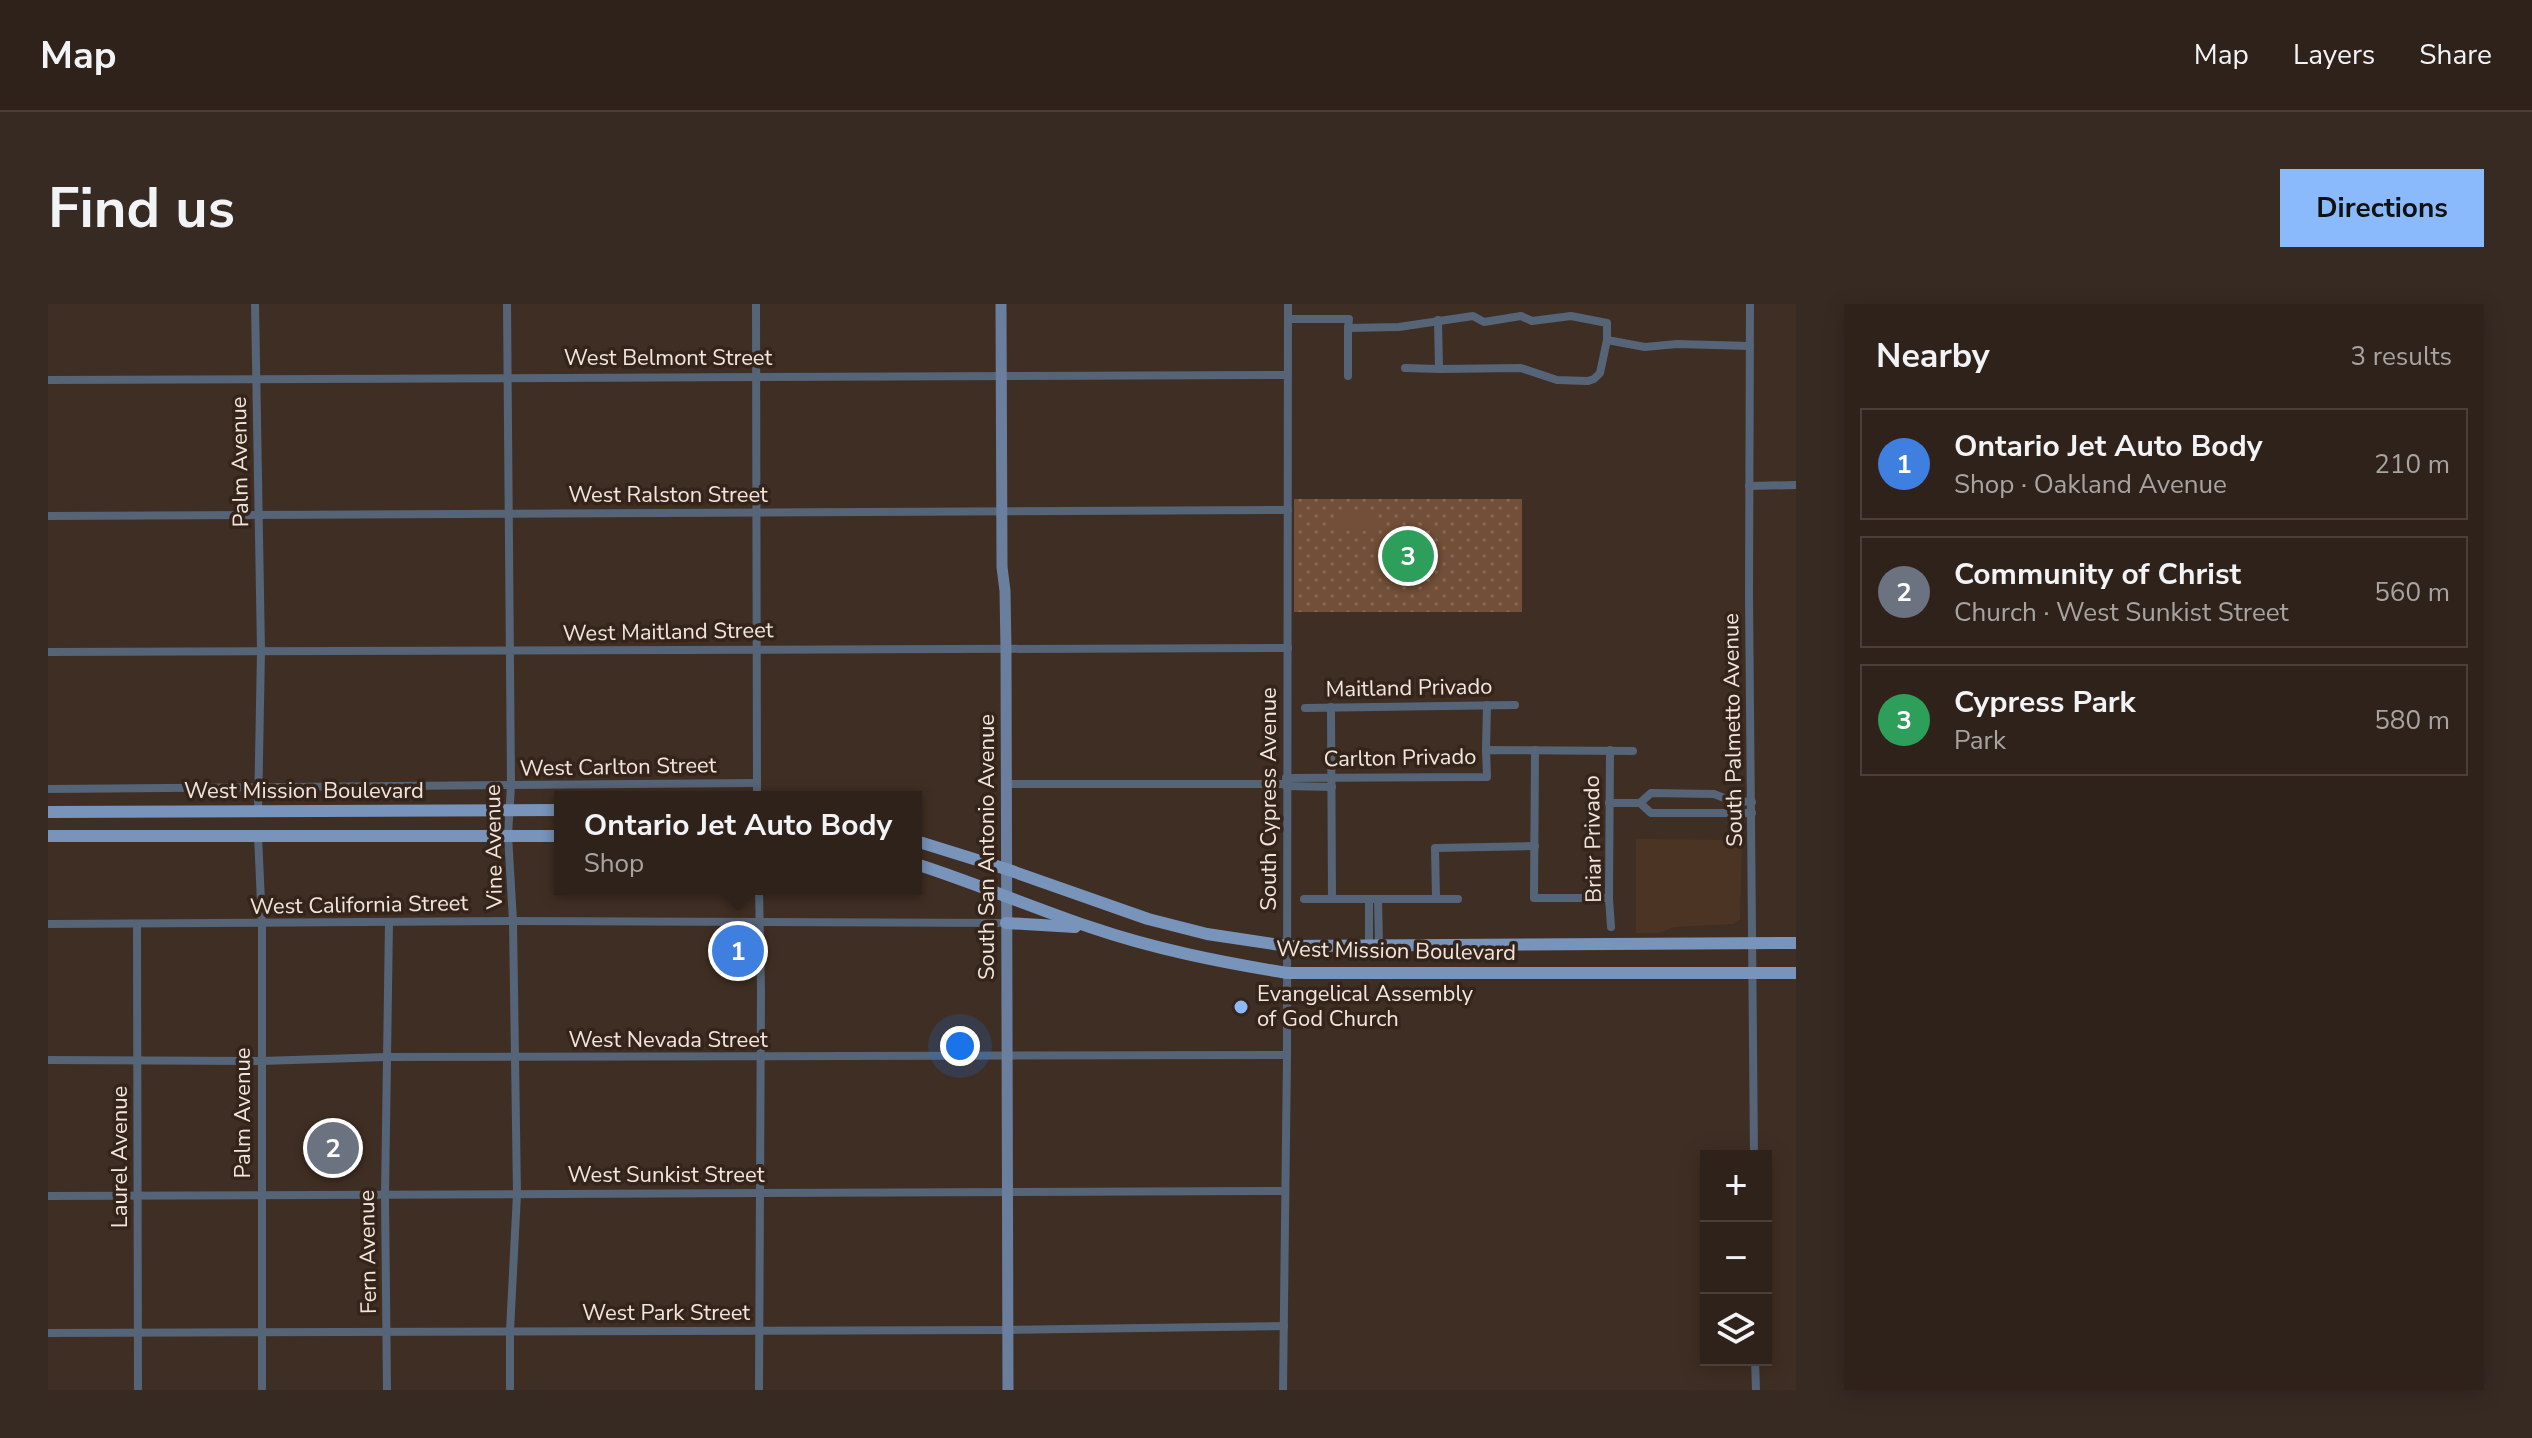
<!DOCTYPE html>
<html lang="en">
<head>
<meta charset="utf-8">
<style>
  body { margin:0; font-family:"Nunito Sans",sans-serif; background:#372a23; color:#f1f3f6 }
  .controls { position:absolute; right:24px; bottom:24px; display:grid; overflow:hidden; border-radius:0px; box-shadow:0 4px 20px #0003 }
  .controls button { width:72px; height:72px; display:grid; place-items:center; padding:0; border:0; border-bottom:2px solid #4a3f39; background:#2f221a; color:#f1f3f6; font:40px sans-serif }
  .you { position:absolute; left:912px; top:742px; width:28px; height:28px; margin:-20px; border:6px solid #fff; border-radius:50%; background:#1a73e8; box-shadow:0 0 0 12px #1a73e833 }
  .badge { display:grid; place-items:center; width:52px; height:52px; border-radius:50%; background:#8abafc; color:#fff; font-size:26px; font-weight:700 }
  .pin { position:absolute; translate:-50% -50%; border:4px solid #fff; box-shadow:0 2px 8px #0006 }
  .popup { position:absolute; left:506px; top:487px; width:368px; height:104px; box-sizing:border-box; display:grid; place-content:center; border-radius:0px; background:#2f221a; filter:drop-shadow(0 2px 6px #0005); font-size:26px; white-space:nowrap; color:#a7a4a2 }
  .popup b { font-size:30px; color:#f1f3f6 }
  .popup::after { content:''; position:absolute; left:50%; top:100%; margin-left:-16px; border:16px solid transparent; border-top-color:#2f221a }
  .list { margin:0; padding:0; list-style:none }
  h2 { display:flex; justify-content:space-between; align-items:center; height:104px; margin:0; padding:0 32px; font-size:34px }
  h2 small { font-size:26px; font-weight:400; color:#a7a4a2 }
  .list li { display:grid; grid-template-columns:52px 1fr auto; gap:24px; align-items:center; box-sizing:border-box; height:112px; margin:0 16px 16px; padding:0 16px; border:2px solid #4a3f39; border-radius:0px }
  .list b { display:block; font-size:30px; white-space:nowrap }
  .list p { margin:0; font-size:26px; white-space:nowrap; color:#a7a4a2 }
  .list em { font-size:26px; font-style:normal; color:#a7a4a2 }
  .icon { flex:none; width:44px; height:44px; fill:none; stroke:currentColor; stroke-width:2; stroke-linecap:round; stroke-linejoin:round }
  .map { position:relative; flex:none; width:1748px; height:1086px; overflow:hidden; border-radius:0px }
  header { display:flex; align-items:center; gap:48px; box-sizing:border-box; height:112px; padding:0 40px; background:#2f221a; border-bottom:2px solid #4a3f39 }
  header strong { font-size:38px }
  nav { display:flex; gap:44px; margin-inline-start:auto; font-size:28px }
  .intro { display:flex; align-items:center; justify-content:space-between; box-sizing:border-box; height:192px; padding:0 48px }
  h1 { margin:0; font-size:56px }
  .button { padding:20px 36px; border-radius:0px; background:#8abafc; color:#111; font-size:28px; font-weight:700 }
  main { display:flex; gap:48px; padding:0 48px }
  aside { flex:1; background:#2f221a; border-radius:0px; box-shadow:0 4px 20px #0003 }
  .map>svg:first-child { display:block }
  .built { fill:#4c3425 }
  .grass { fill:url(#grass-dots) }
  .pitch { fill:#724f38 }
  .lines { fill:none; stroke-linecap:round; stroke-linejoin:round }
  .street { stroke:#566477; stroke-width:8 }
  .secondary { stroke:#6a7f9e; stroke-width:11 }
  .primary { stroke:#7894bb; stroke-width:12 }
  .poi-dot { fill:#8abafc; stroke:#352419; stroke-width:3 }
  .labels { text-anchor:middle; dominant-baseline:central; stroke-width:7; stroke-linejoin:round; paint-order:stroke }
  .street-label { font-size:22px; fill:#f1e6de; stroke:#352419 }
  .poi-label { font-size:22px; fill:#f1e6de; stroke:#352419; text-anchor:start }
</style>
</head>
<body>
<header>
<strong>Map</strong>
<nav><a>Map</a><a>Layers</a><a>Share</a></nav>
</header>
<div class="intro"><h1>Find us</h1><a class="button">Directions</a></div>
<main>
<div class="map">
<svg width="1748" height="1086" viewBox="0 0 1748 1086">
  <defs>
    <pattern id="grass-dots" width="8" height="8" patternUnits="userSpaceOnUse" patternTransform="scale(2)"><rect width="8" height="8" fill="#724f38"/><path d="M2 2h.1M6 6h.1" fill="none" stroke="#876854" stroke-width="1.8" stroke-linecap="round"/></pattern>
  </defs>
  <rect width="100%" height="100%" fill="#3f2e23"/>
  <polygon class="built" points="1588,535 1694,536 1692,615 1685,620 1626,623 1611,629 1588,629"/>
  <rect class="grass" x="1246" y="195" width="228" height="113"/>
  <g class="pitch">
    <path d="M 1293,209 C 1306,209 1328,204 1335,218 L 1333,223 C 1322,229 1297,229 1286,222 L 1286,212 Z"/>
    <polygon points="1346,233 1370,233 1370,268 1345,268"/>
  </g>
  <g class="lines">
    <g class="street">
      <polyline points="207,0 213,347 210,508"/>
      <polyline points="459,0 463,482 460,531 465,617 469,890 462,1027 462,1086"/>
      <polyline points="708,0 709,493"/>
      <polyline points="1702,0 1701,291 1706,852"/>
      <polyline points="1240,15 1301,15 1300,24"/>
      <polyline points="1357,64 1391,65 1390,16"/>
      <polyline points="1391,65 1473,64 1509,76 1540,77 1546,75 1552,69 1559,36 1597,43 1629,40 1702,42"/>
      <polyline points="1300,72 1300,24 1351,23 1425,12 1436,18 1473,12 1484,17 1523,12 1559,19 1559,36"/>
      <polyline points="0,76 1239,71"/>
      <polyline points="1701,182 1748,181"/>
      <polyline points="0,212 1240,206"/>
      <polyline points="0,348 1240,344"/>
      <polyline points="1283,403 1284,595"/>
      <polyline points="1257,404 1467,401"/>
      <polyline points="1438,446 1439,401"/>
      <polyline points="1487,446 1486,594 1561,594"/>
      <polyline points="1562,446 1561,594 1563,623"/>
      <polyline points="1238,474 1439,473 1438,446 1585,447"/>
      <polyline points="959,480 1238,480"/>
      <polyline points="1238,482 1284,483"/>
      <polyline points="0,485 709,479"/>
      <polyline points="1561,499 1592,499 1603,489 1666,490 1684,497 1704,498"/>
      <polyline points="1592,499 1603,509 1704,509"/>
      <polyline points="210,532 214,620 214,1086"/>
      <polyline points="1256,595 1410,595"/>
      <polyline points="1330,595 1331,641"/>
      <polyline points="1388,595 1387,544 1487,542"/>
      <polyline points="0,620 465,617 958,619"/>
      <polyline points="89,620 90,1086"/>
      <polyline points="1321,641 1321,595"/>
      <polyline points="0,756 213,757 339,753 1239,751"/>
      <polyline points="0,892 1237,887"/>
      <polyline points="0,1029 959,1026 1236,1022"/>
      <polyline points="1707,1056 1708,1086"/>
      <polyline points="339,1086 337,892 341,618"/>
      <polyline points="711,1086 713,687 711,585"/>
      <polyline points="1235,1086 1239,751 1240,0"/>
    </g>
    <polyline class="secondary" points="953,0 954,263 957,287 958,346 960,1086"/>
    <g class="primary">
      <polyline points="0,508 512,506"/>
      <polyline points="0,532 512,532"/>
      <polyline points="868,537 958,565 1100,615 1159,630 1239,642 1748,639"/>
      <path d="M 868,560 C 927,579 983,603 1042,623 C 1106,645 1172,658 1239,669 L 1748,669"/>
      <polyline points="958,619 1027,623"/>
    </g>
  </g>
  <circle class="poi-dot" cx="1193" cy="703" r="8"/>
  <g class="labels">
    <g class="street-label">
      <text x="620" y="54">West Belmont Street</text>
      <text transform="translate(192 158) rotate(-91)">Palm Avenue</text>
      <text x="620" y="191">West Ralston Street</text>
      <text transform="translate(620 328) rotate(-1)">West Maitland Street</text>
      <text transform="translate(1361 384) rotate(-1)">Maitland Privado</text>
      <text transform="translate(1685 426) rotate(-91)">South Palmetto Avenue</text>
      <text transform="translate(1352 454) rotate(-1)">Carlton Privado</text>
      <text transform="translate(570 463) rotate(-1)">West Carlton Street</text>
      <text x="256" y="487">West Mission Boulevard</text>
      <text transform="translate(1221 495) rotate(-90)">South Cypress Avenue</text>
      <text transform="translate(1545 535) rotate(-91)">Briar Privado</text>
      <text transform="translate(446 543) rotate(-91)">Vine Avenue</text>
      <text transform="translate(939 543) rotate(-90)">South San Antonio Avenue</text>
      <text transform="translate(311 601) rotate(-1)">West California Street</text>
      <text transform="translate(1348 647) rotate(1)">West Mission Boulevard</text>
      <text x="620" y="736">West Nevada Street</text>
      <text transform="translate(195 809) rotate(-90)">Palm Avenue</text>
      <text transform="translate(72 853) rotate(-90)">Laurel Avenue</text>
      <text x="618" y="871">West Sunkist Street</text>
      <text transform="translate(320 948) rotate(-91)">Fern Avenue</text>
      <text x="618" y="1009">West Park Street</text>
    </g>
    <g class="poi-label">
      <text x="1209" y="690">Evangelical Assembly<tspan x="1209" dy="25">of God Church</tspan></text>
    </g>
  </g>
</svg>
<div class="controls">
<button>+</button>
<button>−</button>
<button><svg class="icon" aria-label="layers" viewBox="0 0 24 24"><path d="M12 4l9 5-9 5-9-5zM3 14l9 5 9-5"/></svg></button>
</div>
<div class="you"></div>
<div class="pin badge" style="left:690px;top:647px;background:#3f7fe0">1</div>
<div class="popup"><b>Ontario Jet Auto Body</b>Shop</div>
<div class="pin badge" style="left:285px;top:844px;background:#6b7280">2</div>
<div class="pin badge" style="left:1360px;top:252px;background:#2e9e5b">3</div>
</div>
<aside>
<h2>Nearby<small>3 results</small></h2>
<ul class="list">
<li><span class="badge" style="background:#3f7fe0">1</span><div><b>Ontario Jet Auto Body</b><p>Shop · Oakland Avenue</p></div><em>210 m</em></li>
<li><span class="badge" style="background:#6b7280">2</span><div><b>Community of Christ</b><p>Church · West Sunkist Street</p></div><em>560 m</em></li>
<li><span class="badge" style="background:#2e9e5b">3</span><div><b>Cypress Park</b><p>Park</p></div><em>580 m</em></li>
</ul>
</aside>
</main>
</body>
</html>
